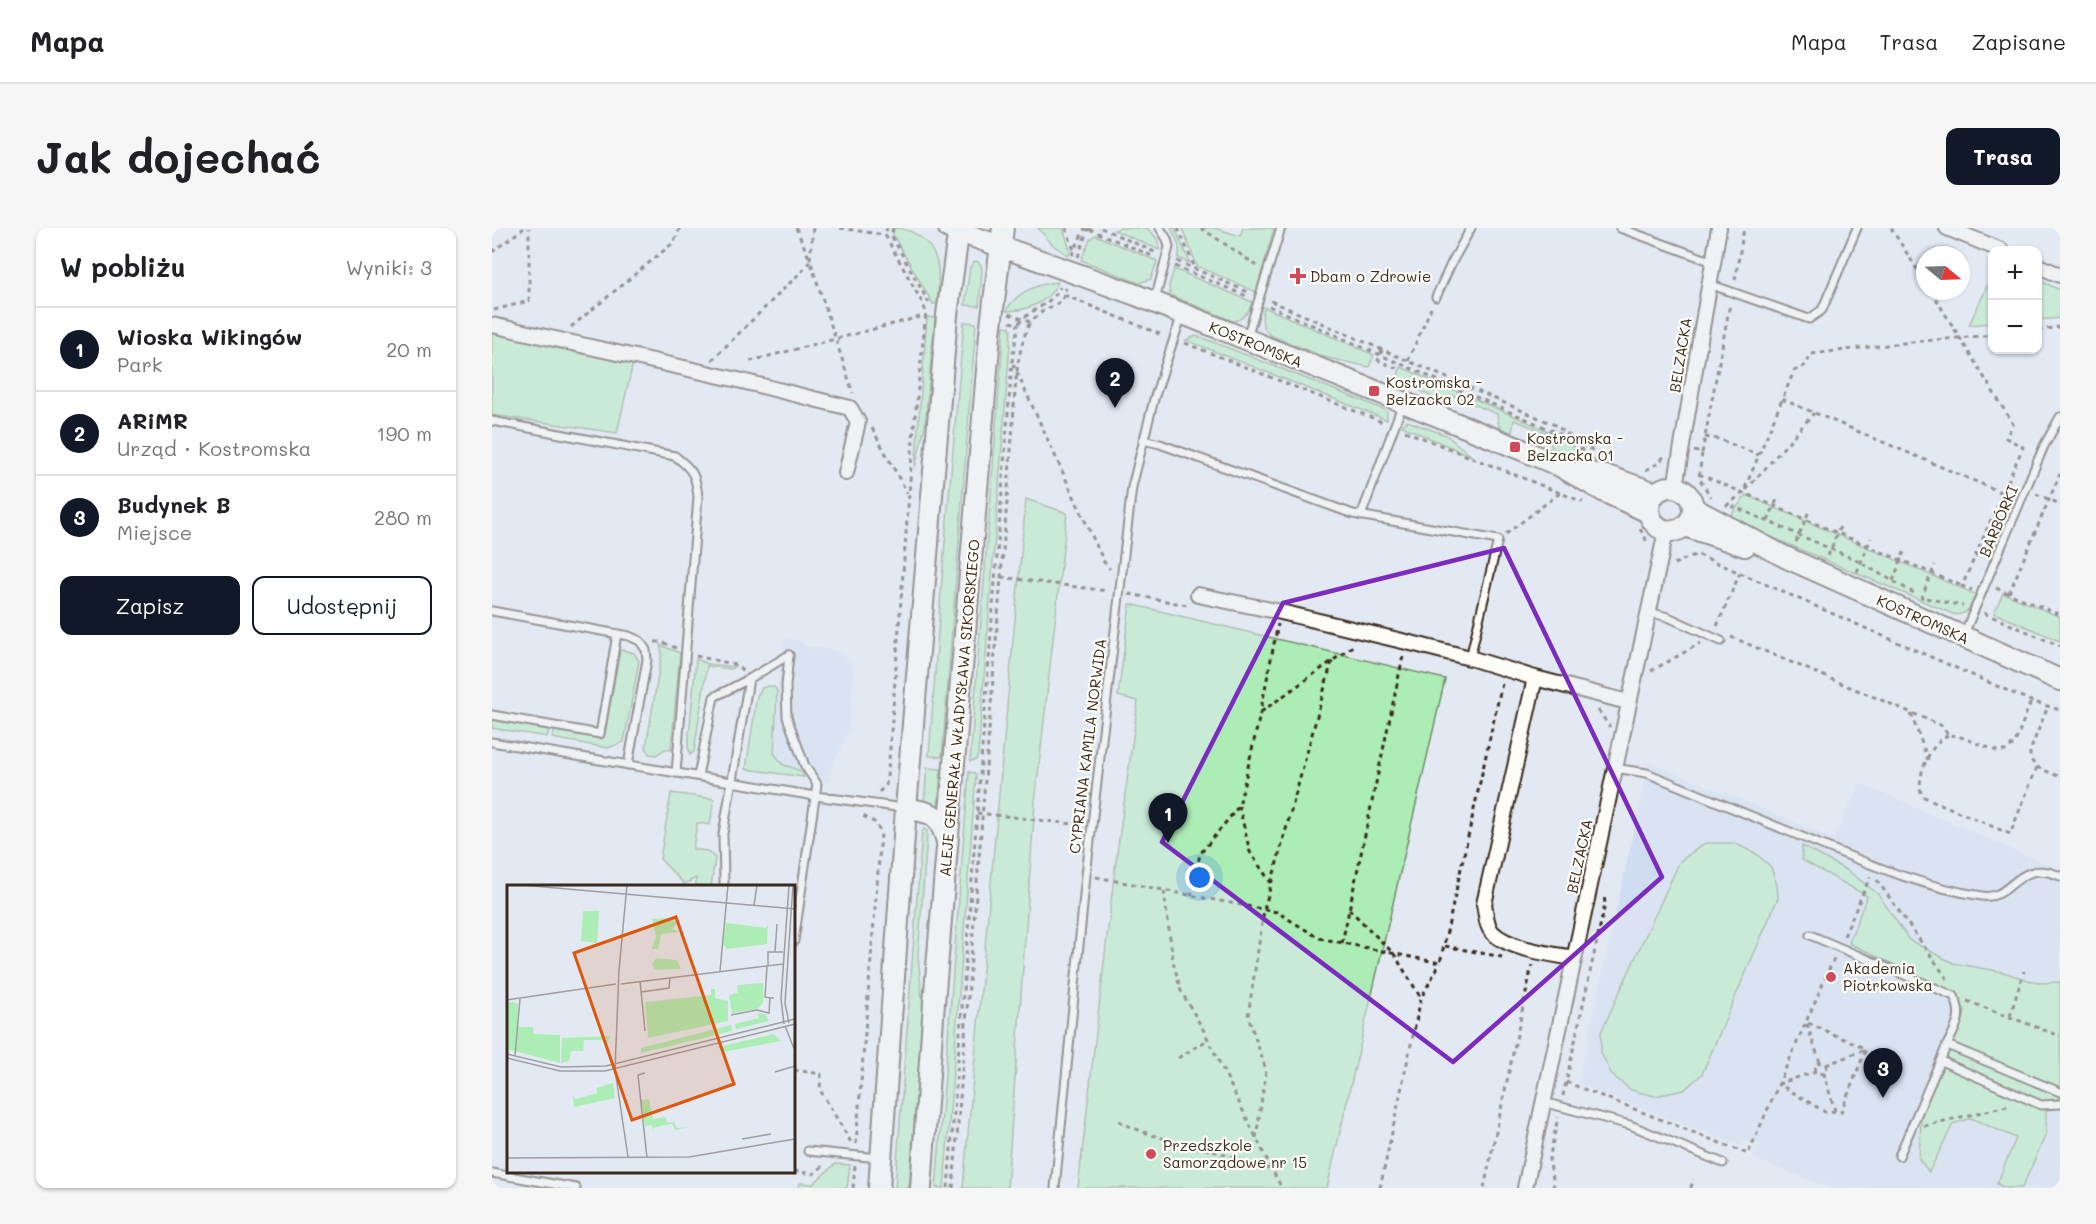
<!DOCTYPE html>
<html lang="pl">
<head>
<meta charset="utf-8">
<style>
  body { margin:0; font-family:Mali,sans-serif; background:#f6f6f6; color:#202124 }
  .controls { position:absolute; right:18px; top:18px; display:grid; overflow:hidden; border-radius:12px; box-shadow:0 2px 4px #0004 }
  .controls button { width:54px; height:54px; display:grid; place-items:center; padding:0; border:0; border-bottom:2px solid #e0e0e0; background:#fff; color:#202124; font:30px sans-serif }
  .compass { position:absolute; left:1424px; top:18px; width:54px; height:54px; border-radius:50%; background:#fff; box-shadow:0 2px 4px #0004; rotate:109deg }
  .you { position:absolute; left:708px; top:650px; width:21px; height:21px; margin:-15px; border:4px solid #fff; border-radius:50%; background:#1a73e8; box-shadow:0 0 0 9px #1a73e833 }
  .badge { display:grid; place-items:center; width:39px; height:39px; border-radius:50%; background:#111827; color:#fff; font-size:20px; font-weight:700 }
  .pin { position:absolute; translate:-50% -50px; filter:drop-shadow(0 2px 3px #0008) }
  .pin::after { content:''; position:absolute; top:32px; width:21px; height:18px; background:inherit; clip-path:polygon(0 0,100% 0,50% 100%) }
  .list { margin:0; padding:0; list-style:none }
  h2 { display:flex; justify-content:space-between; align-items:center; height:78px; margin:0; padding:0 24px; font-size:26px }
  h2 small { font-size:20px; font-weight:400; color:#757577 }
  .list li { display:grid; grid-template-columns:39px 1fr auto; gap:18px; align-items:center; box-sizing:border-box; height:84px; padding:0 24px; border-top:2px solid #e0e0e0 }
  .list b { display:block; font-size:22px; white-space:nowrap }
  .list p { margin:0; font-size:20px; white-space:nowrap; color:#757577 }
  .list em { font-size:20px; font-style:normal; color:#757577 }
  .actions { display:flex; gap:12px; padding:18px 24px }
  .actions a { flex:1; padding:14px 0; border:2px solid #111827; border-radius:12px; text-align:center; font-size:21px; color:#111827 }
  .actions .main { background:#111827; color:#fff }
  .map { position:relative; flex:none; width:1568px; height:960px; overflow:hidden; border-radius:12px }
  header { display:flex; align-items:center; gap:36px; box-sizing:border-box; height:84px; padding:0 30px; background:#fff; border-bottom:2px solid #e0e0e0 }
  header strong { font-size:28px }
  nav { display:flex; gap:33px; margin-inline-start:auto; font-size:21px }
  .intro { display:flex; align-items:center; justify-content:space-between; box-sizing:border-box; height:144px; padding:0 36px }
  h1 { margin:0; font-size:42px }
  .button { padding:15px 27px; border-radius:12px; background:#111827; color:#fff; font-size:21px; font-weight:700 }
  main { display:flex; gap:36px; padding:0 36px }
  aside { flex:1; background:#fff; border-radius:12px; box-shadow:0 2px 4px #0004 }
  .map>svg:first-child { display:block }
  .built { fill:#cfdcf1 }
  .green { fill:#acecb5; stroke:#748b6a; stroke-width:1.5 }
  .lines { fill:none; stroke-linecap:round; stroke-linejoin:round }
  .lane-casing { stroke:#3b2a1e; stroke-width:11 }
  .street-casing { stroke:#3b2a1e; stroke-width:18 }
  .secondary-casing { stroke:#3b2a1e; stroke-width:24 }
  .path { stroke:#3b2a1e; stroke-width:3; stroke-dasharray:4.5 4.5; stroke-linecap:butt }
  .lane { stroke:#fdfcf7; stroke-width:7 }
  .street { stroke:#fdfcf7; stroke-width:14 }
  .secondary { stroke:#fdfcf7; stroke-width:20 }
  .marked { fill:none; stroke:#7b2cbf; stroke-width:4.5; stroke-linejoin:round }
  .poi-dot { fill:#d1495b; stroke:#fdfcf7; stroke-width:2 }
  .labels { text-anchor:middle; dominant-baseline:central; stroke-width:4.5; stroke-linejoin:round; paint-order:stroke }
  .poi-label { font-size:15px; fill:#3b2a1e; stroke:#fdfcf7; text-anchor:start }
  .street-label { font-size:15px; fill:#3b2a1e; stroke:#fdfcf7 }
  .inset-road { fill:none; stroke:#9f9d9e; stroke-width:1.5 }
  .view { fill:#df570d; fill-opacity:0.15; stroke:#df570d; stroke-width:3 }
  .inset-edge { fill:none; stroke:#3b2a1e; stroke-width:3 }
</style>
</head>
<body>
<header>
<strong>Mapa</strong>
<nav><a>Mapa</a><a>Trasa</a><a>Zapisane</a></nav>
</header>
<div class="intro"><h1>Jak dojechać</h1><a class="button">Trasa</a></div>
<main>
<aside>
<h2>W pobliżu<small>Wyniki: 3</small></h2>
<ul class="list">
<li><span class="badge">1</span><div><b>Wioska Wikingów</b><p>Park</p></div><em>20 m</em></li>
<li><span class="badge">2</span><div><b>ARiMR</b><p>Urząd · Kostromska</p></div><em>190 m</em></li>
<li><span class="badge">3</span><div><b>Budynek B</b><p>Miejsce</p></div><em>280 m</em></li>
</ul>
<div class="actions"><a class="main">Zapisz</a><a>Udostępnij</a></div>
</aside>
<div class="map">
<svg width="1568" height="960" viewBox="0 0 1568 960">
  <rect width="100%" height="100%" fill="#e2e9f3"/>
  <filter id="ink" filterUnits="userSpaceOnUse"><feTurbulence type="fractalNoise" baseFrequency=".0167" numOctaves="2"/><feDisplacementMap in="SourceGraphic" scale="12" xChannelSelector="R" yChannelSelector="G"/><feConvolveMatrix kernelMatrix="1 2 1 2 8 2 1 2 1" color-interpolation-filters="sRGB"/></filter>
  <g filter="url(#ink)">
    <g class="built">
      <polygon points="292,411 310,413 311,417 317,419 339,421 347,425 356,433 361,442 360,469 356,506 343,531 338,546 337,554 312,549 311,546 289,536 282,525 285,463"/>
      <polygon points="1157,534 1341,610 1369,556 1568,642 1568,960 1338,960 1261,930 1266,918 1254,913 1248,918 1086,856"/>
    </g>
    <g class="green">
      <path d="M 402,0 C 412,0 420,3 428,9 C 451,26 447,51 445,76 L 441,76 L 401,7 Z"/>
      <polygon points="546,0 571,0 578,22 577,28 561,17"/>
      <path d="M 628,0 L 655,0 C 661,6 669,13 667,22 L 622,2 Z"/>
      <path d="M 679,0 L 683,0 L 698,35 L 686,30 C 690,19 684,10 679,0 Z"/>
      <polygon points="690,0 723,0 748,8 751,0 782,0 764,64 705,38"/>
      <polygon points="603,7 665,33 659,51 647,55 589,32 598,11"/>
      <polygon points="485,33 489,37 490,42 487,78 473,77 478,39 482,34"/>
      <path d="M 682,41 L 760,74 C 757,83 752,92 741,93 L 678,67 L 677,58 Z"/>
      <polygon points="1500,48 1500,95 1477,97"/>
      <polygon points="1546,52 1568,62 1568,90 1546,92"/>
      <path d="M 566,54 C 557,74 536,83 514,83 C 525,63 545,56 566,54 Z"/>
      <path d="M 772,79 L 882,127 L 877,139 L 832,129 L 778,107 C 769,99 769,90 772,79 Z"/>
      <polygon points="435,89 443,90 433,197 423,240"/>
      <polygon points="472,94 484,95 450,529 437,528 450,350"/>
      <polygon points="512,98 518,99 519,103 486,527 484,532 478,533"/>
      <polygon points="0,104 141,135 125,205 0,187"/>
      <polygon points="703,108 711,110 891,181 895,184 895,192 694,112"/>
      <polygon points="909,139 1063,206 1092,227 1114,237 1116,242 1060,220 1055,205 1022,192 1020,205 1007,199 1005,186 960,167 956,178 905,150"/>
      <polygon points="915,193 954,207 981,229 910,198"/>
      <path d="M 1254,267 L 1485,367 C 1479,378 1475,389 1461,386 L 1236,291 Z"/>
      <polygon points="534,271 575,285 543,574 515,960 471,960"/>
      <polygon points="1511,365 1568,389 1568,413 1502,385"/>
      <polygon points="638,376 953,451 835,960 586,960 623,640 646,473 626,468"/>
      <polygon points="168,417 188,425 179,522 173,521 164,527 157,526 154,519 170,424"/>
      <polygon points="131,422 142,425 147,433 132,514 116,520 60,510 63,502 112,510 128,423"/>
      <polygon points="204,431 216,436 242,439 239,441 215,438 202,524 198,527 196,519"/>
      <polygon points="276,458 282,459 285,463 282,525 290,536 309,543 312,549 254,541 265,468 270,460"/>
      <polygon points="0,492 57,502 55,509 0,500"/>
      <polygon points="435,540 449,541 446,577 432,576"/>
      <polygon points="477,544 482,545 484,547 452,960 444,960"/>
      <polygon points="179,565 222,571 218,597 205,595 201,621 215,623 223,630 219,658 204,658 204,650 192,656 168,631"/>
      <polygon points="432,601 435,603 435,607 426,728 431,780 417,960 403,960 430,604"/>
      <polygon points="1213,615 1242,615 1263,625 1279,639 1285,657 1286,670 1210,846 1192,862 1163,868 1139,862 1120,847 1109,825 1109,804 1188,633"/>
      <polygon points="1310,618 1356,643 1386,666 1417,712 1461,735 1511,744 1545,755 1568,754 1568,869 1554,882 1554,906 1530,960 1514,960 1505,956 1524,910 1479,890 1461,896 1437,944 1427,931 1430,876 1443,841 1472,790 1473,781 1444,757 1357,715 1375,668 1310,632"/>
      <polygon points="343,936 358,937 355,960 307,960 308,955 321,956"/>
    </g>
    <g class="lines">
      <defs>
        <g id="lane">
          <polyline points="1128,0 1221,34"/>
          <polyline points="1217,56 1317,91 1330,82 1365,0"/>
          <polyline points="944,69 959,36 979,0"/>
          <polyline points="663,72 677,19 675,11 668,0"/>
          <polyline points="755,109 789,0"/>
          <path d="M 0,193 L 183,228 C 201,242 204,247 206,269 L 184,545"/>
          <polyline points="651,212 668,216 861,286 1006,312 978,430"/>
          <polyline points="869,288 911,175"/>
          <polyline points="0,383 137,408 148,413 154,422 155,432 136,537"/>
          <polyline points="1156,384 1176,389 1229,413"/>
          <polyline points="1472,406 1552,218 1568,189"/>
          <polyline points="297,427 294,458 295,489 313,538 325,556 302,713"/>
          <polyline points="0,487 108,506 125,406"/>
          <polyline points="0,514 323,568 412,580"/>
          <path d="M 1122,540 L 1155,545 C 1210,568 1265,590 1320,613 C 1375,635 1430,659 1490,668 C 1521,673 1524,629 1568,648"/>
          <polyline points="206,548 222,469 257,451"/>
          <polyline points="232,654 231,606 257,451 297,427"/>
          <path d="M 1318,707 L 1462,768 C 1472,788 1464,799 1455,817 L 1568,864"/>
          <polyline points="1449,833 1549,877 1568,876"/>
          <polyline points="1051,874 1138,897 1231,935"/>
          <polyline points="316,923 387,930"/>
          <polyline points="1407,928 1455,817"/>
          <polyline points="0,945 84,960"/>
          <polyline points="563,960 594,647 640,259 662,171 690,86"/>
        </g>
        <g id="street">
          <polyline points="1455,0 1509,22"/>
          <polyline points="1546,38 1568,47"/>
          <polyline points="0,97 246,152 358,180 366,194 354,245"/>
          <polyline points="1183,259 1227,0"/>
          <polyline points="706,367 789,384 927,417 978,430 1043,450 1136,474"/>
          <path d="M 1043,450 L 992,676 C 994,685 994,697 1000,704 C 1016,721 1059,726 1082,730"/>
          <polyline points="1033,960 1174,303"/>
        </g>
        <g id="secondary">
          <polyline points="457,0 644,67 1023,219 1068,238 1113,264 1156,284"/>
          <polyline points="1089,243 1118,249 1163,265"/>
          <circle cx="1179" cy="281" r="22"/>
          <polyline points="1201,280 1293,329 1568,452"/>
          <polyline points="1193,298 1253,318"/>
          <path d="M 414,580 C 442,586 446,584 455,613"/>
          <polyline points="387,960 414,580 455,87 467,0"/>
          <polyline points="429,960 442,775 498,106 511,0"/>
        </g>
      </defs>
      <use href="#lane" class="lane-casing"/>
      <use href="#street" class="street-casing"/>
      <use href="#secondary" class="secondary-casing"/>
      <g class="path">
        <polyline points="321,0 318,32 361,165"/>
        <polyline points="348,0 393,7"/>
        <polyline points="401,0 399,7 437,75"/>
        <polyline points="574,0 582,22"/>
        <polyline points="609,0 665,25"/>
        <polyline points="686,0 703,40"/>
        <polyline points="709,0 767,39"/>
        <polyline points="1399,0 1433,54"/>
        <polyline points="597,1 663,29"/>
        <polyline points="0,24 32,0"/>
        <polyline points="580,27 593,0"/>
        <polyline points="586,29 596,0"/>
        <polyline points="685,33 756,64"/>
        <polyline points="683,38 757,69"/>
        <polyline points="1243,52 1252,0"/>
        <polyline points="1439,63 1521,196 1514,210 1531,219 1470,358 1480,362"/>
        <polyline points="572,67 670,107"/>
        <polyline points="779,73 1063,197 1092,218 1112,228"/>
        <polyline points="777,78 1066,205 1094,225"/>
        <polyline points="2,82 37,73 37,0"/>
        <polyline points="517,86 538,94 551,83 570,73 574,60"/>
        <path d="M 518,94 L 526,96 C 538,81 561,76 568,59"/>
        <polyline points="79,99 181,15 188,0"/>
        <polyline points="1546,102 1568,99"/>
        <polyline points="693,115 893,195"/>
        <polyline points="890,122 886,132 903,140 906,134"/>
        <polyline points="220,132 315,38 318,32 304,0"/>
        <polyline points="258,133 432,88"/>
        <polyline points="916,133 939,80"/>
        <polyline points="521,136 612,334 618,341"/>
        <polyline points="1290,171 1520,269"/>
        <polyline points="380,200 415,265"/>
        <polyline points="913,203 1091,274"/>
        <polyline points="1213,209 1226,211 1267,227"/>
        <polyline points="1202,223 1210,225 1207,250 1219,269"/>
        <polyline points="1210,225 1238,76"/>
        <polyline points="1154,242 1167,235 1172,228"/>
        <polyline points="1207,246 1470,358"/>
        <polyline points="1254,262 1322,185"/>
        <polyline points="1544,266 1568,276"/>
        <polyline points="1234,278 1251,265 1302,143 1314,137 1319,126 1420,114 1500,107"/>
        <polyline points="1239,279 1243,279 1362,331 1422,365"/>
        <polyline points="1276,293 1286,269"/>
        <polyline points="1148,301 1153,309 1155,316"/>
        <polyline points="1014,306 1068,265"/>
        <polyline points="1304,314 1317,283"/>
        <polyline points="1336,328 1349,296"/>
        <polyline points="1182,336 1205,326 1539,473 1568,482"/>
        <polyline points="1365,344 1379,310"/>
        <polyline points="509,349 615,363"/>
        <polyline points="1401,353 1412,324"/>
        <polyline points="1504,360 1568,387"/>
        <polyline points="1517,365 1568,246"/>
        <polyline points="637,366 695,377"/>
        <polyline points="1434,370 1471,378"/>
        <polyline points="1429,371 1443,337"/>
        <polyline points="1492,385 1568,418"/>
        <polyline points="1225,398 1248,345"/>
        <polyline points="1239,409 1451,498 1456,507 1466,508 1505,523 1513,523 1523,515 1539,473"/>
        <polyline points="163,414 170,414 184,420"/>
        <polyline points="204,428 245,437 251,443"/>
        <polyline points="1159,443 1209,415"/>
        <polyline points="1106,482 1118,499"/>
        <polyline points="769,484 861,418"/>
        <polyline points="1419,486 1436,532"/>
        <path d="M 1456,507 C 1438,515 1423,550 1430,568 L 1518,606 L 1545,539 L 1538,531 L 1538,523 L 1556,478"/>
        <polyline points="1545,539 1568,549"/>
        <polyline points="387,564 394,557 397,532 422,199 434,84 431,76 393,7 395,0"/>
        <polyline points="747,578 758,624 779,655"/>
        <polyline points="485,585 590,597"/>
        <polyline points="604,649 785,684 827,710 948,735 1010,455"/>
        <polyline points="1385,652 1456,752"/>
        <polyline points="672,663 681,733 689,763 712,803 780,942 790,960"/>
        <polyline points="699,668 708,626 747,578 767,491 786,396"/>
        <polyline points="857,681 902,726 929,770"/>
        <polyline points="1352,708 1378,649"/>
        <polyline points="850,715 911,428"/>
        <polyline points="953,718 1010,729"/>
        <polyline points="1475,773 1568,808"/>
        <polyline points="1518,788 1532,743"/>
        <polyline points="686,830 717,811"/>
        <polyline points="1328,834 1314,794 1374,821"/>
        <polyline points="1334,837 1374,821"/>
        <polyline points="302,842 329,846 328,862 360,916"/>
        <polyline points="1324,843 1287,856 1333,884 1343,883"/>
        <polyline points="1332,846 1326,845 1323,842 1324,836 1328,834 1334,837 1335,841 1332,846 1343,883 1349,884 1374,821"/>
        <polyline points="1074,854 1256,926 1343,728"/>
        <polyline points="1071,868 1113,676 1112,666"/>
        <path d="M 627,893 C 657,909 689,915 721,923 C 741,929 760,936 780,942"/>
        <polyline points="1432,898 1519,877"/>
        <polyline points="764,910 774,842 756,788 772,682 840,433"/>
        <polyline points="364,916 389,606 384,595 371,588 371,585"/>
        <polyline points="302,943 321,946 332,937"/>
        <polyline points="361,960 363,938"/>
        <polyline points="456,960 520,134 526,96"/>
        <path d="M 461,960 L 520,209 C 523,173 522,128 538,94"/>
        <polyline points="888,960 929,770 948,735"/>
        <polyline points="992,960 1040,737"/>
        <polyline points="1061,960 1062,955 1057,932 1066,889"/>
        <polyline points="1199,960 1201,951"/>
      </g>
      <use href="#lane" class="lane"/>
      <use href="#street" class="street"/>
      <use href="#secondary" class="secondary"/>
    </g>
  </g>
  <path d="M0 0H1568V960H0ZM 1012,320 L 1170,649 L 961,834 L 670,614 L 791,375 Z" fill="#e2e9f3" fill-opacity=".55" fill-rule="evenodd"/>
  <path class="marked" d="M 1012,320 L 1170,649 L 961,834 L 670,614 L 791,375 Z"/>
  <g class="poi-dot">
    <path d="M803 39h6v6h6v6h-6v6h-6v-6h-6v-6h6z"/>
    <rect x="876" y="157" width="12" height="12" rx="3"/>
    <rect x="1017" y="213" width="12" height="12" rx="3"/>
    <circle cx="1339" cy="749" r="6"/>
    <circle cx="659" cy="926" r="6"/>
  </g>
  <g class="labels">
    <g class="poi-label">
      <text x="818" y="48">Dbam o Zdrowie</text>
      <text x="894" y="154">Kostromska -<tspan x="894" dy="17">Belzacka 02</tspan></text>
      <text x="1035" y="210">Kostromska -<tspan x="1035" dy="17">Belzacka 01</tspan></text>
      <text x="1351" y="740">Akademia<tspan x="1351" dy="17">Piotrkowska</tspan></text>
      <text x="671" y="917">Przedszkole<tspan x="671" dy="17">Samorządowe nr 15</tspan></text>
    </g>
    <g class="street-label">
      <text transform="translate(764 116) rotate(22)">KOSTROMSKA</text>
      <text transform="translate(1188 127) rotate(-81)">BELZACKA</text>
      <text transform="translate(1506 293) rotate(-67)">BARBÓRKI</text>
      <text transform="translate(1431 391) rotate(24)">KOSTROMSKA</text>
      <text transform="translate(467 480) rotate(-85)">ALEJE GENERAŁA WŁADYSŁAWA SIKORSKIEGO</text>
      <text transform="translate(595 518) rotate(-83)">CYPRIANA KAMILA NORWIDA</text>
      <text transform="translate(1087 628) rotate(-78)">BELZACKA</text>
    </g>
  </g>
  <g transform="translate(15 657)">
    <rect width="288" height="288" fill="#e2e9f3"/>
    <path d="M 76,26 L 92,26 L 90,58 L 74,56 ZM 158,33 L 171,37 L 165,44 L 173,47 L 154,49 L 151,64 L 145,64 L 142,72 L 149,52 L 145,34 ZM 219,38 L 259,43 L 261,39 L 260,59 L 220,64 L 216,60 ZM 149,73 L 170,75 L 174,84 L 148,85 L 145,80 ZM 256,98 L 256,118 L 250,124 L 225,128 L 222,110 L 231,108 L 230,100 ZM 204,104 L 208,104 L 208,113 L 221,116 L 221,136 L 141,153 L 138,117 L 204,110 ZM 6,117 L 11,119 L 11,142 L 26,142 L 27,149 L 53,150 L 53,178 L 0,164 L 0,118 ZM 251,128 L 258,129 L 262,136 L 229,144 L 228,139 L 252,133 ZM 224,140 L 225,146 L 134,168 L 134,163 ZM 267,149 L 274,156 L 215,167 L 211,162 ZM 103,151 L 98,164 L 98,155 L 77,155 L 76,166 L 64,166 L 62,176 L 54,178 L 55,153 ZM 106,198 L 108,213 L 67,222 L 66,211 L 69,214 L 91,208 L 89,203 ZM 142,214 L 146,234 L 159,232 L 160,238 L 167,237 L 170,243 L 183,242 L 168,245 L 165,239 L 153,241 L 146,243 L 146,250 L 145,240 L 138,241 L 134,215 Z" fill="#acecb5"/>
    <path class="inset-road" d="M 15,0 L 288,24M 247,20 L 250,0M 268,67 L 270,39M 261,80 L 261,67 L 276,67M 260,81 L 258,112 L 263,113M 112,85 L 108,185 L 121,272M 112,85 L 120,0M 213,86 L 221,0M 133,96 L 138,146M 114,99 L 276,79M 134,107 L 162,103 L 163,93M 0,115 L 109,99M 224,130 L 250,125 L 262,128 L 263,113 L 267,113M 282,138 L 278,118 L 286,0M 277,139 L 274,114 L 282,0M 278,141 L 288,166M 0,169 L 54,182 L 99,181 L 288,134M 8,171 L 13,114M 0,173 L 53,186 L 98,186 L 288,139M 268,187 L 288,181M 138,188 L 131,190 L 140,273M 235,254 L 264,249M 0,273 L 182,272 L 288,254"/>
    <path class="view" d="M 169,32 L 227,199 L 125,235 L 67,68 Z"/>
    <rect width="288" height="288" class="inset-edge"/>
  </g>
</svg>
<div class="controls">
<button>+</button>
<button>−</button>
</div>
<svg class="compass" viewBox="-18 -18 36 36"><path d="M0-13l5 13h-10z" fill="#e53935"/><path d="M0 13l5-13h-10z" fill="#757577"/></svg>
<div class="you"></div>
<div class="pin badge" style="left:676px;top:615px">1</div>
<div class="pin badge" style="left:623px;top:180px">2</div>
<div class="pin badge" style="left:1391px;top:870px">3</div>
</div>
</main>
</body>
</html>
